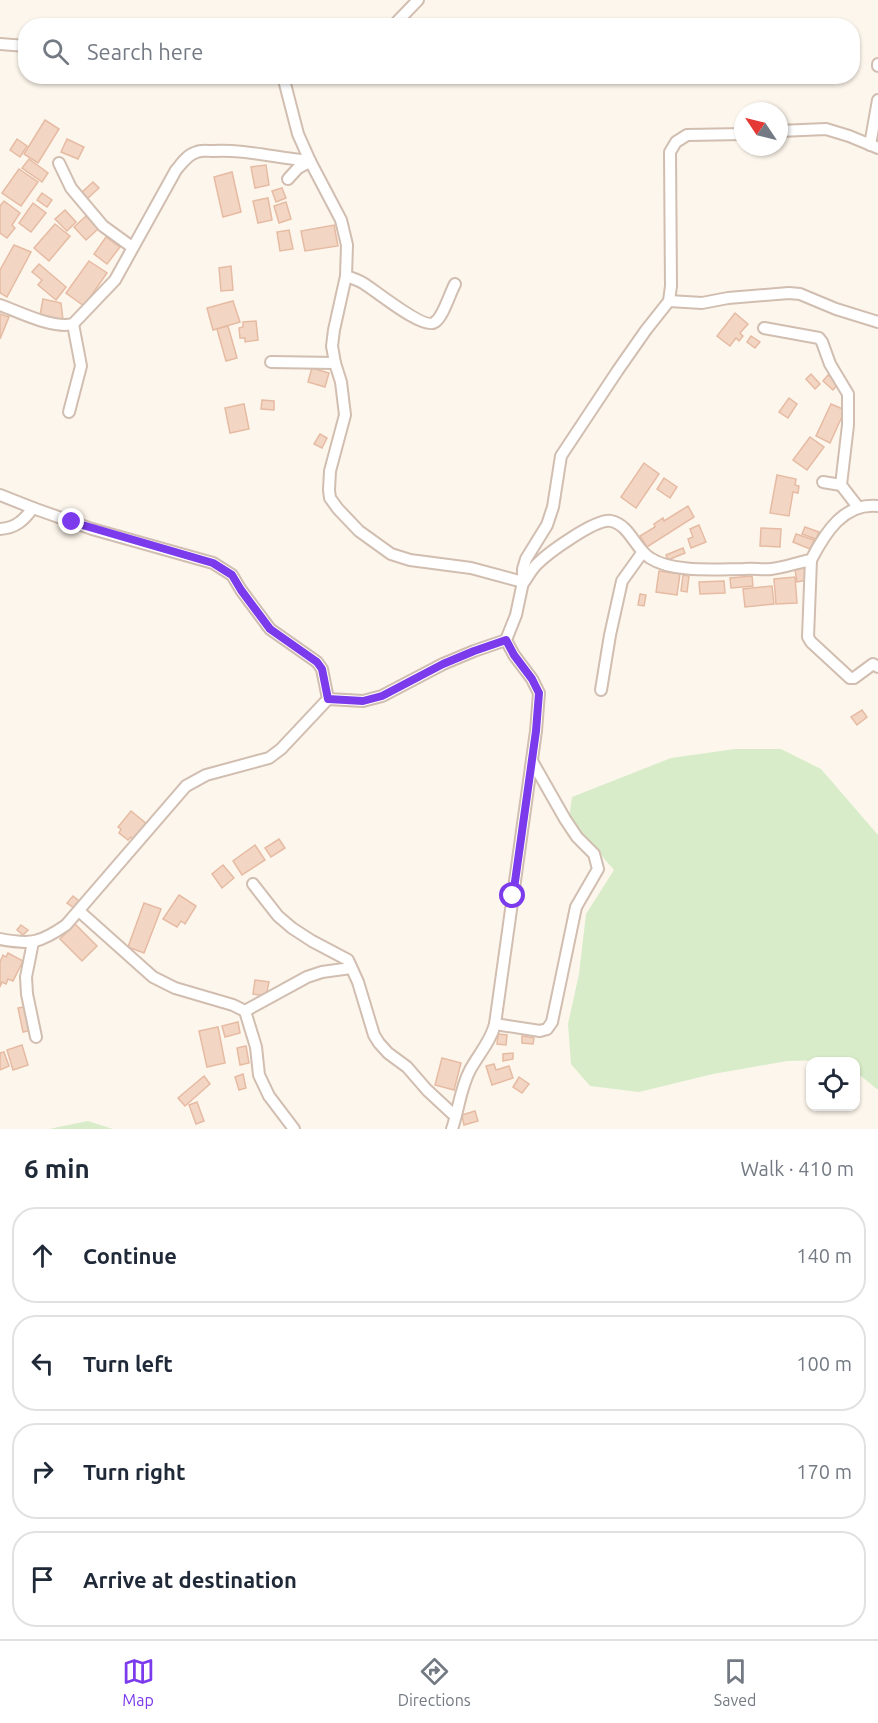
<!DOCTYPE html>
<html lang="en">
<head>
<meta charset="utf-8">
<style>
  body { margin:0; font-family:Ubuntu,sans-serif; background:#f6f6f7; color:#1f2937 }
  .controls { position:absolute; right:18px; bottom:18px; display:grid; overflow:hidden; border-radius:12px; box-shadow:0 2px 4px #0004 }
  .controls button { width:54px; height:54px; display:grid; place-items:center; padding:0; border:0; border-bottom:2px solid #e0e1e3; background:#fff; color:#1f2937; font:30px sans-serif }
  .compass { position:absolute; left:734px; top:102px; width:54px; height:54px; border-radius:50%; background:#fff; box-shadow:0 2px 4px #0004; rotate:305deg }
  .stop { position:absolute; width:18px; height:18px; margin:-14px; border:4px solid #7c3aed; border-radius:50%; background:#fff }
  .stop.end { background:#7c3aed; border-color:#fff; box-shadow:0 2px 6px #0008 }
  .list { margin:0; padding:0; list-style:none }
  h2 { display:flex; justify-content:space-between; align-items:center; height:78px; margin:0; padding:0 24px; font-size:26px }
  h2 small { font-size:20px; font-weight:400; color:#747a83 }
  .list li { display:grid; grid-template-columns:39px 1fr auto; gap:18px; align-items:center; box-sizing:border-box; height:96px; margin:0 12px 12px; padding:0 12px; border:2px solid #e0e1e3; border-radius:24px }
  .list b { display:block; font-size:22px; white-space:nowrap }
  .list em { font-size:20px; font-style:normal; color:#747a83 }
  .icon { flex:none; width:33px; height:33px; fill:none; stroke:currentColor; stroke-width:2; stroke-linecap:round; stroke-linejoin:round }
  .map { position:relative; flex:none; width:878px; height:1129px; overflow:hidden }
  .search { position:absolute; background:#fff; box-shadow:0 2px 4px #0004; left:18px; right:18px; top:18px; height:66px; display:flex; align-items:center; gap:15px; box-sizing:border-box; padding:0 21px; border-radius:24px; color:#747a83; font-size:22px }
  .sheet { height:510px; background:#fff }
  nav { display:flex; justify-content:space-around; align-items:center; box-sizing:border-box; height:84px; border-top:2px solid #e0e1e3; background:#fff; font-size:16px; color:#747a83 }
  nav a { display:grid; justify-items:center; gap:3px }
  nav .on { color:#7c3aed }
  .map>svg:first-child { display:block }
  .green { fill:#d8ecc9 }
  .building { fill:#f3d5c3; stroke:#e6bba3; stroke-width:1.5 }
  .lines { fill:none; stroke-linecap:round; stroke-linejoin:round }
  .minor-casing { stroke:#d1beb0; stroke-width:14 }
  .minor { stroke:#fff; stroke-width:10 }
  .route { stroke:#7c3aed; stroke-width:8 }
</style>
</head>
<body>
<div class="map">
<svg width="878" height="1129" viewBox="0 0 878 1129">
  <rect width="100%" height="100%" fill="#fdf6ec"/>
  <g class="green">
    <polygon points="735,749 781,749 821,769 878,835 878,1090 856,1072 856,1062 844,1061 841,1060 787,1061 713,1074 639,1092 590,1086 571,1064 568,1024 579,974 586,914 614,870 569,818 572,797 671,758"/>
    <polygon points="88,1121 113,1129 49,1129"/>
  </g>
  <g class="building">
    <polygon points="45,120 59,129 38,163 24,154"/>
    <polygon points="17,139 27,146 20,157 10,150"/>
    <polygon points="67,139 84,147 78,159 61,152"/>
    <polygon points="29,159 48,173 42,182 22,168"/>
    <polygon points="266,165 269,185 255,188 251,167"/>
    <polygon points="19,169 38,182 21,206 2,193"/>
    <polygon points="232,172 241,212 223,217 214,177"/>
    <polygon points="93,182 99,188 87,199 81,193"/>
    <polygon points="282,188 286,198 276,202 272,191"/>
    <polygon points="42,193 52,200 47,207 37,200"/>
    <polygon points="268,198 272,220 258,223 253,201"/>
    <polygon points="4,201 20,213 12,225 15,228 7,238 0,233 0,206"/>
    <polygon points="286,202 291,219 279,223 274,206"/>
    <polygon points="33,203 46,213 31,232 19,223"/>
    <polygon points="65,210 76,222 67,231 55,219"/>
    <polygon points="86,216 98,229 86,240 74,227"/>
    <polygon points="55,224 70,236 49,261 34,248"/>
    <polygon points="334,225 338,246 305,251 301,231"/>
    <polygon points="289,230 293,249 280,251 277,232"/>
    <polygon points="106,237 120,247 107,264 94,254"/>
    <polygon points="14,245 31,252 7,297 0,293 0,270"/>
    <polygon points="89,261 107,273 84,306 66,293"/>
    <polygon points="39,264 66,287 56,300 38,285 42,280 32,272"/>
    <polygon points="231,266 233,290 221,291 219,268"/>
    <polygon points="43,299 61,303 63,320 40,315"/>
    <polygon points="233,301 240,322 213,330 207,308"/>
    <polygon points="735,313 748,324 740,333 743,336 739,341 736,338 730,346 717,336"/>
    <polygon points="0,314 9,317 0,339"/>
    <polygon points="256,321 258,340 245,342 245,338 240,338 239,328 243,327 243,322"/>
    <polygon points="228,326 237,358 226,361 217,329"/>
    <polygon points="751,336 760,342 755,348 747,342"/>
    <polygon points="312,368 329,373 325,387 308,382"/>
    <polygon points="811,374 820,384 815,389 806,379"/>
    <polygon points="828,375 838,384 833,390 823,381"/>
    <polygon points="789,398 797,404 788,418 779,412"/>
    <polygon points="262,400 274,401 274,410 261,409"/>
    <polygon points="244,404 249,429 230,433 225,408"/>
    <polygon points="831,404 845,410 830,443 816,436"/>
    <polygon points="320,434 327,438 322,448 314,444"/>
    <polygon points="810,437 824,447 807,470 793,460"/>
    <polygon points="644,463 659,474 636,508 621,497"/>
    <polygon points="777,475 796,479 795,485 799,486 798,493 793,492 789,516 770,513"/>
    <polygon points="664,478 677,487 670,498 657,489"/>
    <polygon points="688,506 694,517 647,547 640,536 655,527 654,524 663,518 664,521"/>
    <polygon points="699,525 706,542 691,548 688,539 693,537 690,529"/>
    <polygon points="805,527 819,532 816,539 802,534"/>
    <polygon points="761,528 781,529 780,547 760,546"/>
    <polygon points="796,534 814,540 810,549 793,542"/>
    <polygon points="683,548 685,553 668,560 666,555"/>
    <polygon points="807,567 807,580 797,582 795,570"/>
    <polygon points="659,571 680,574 677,595 656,592"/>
    <polygon points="683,575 689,576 687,592 681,591"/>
    <polygon points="752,576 753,586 731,588 730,578"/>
    <polygon points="795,577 797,603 776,604 774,579"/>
    <polygon points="724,581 725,593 700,594 699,582"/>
    <polygon points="772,586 774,604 745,607 743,589"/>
    <polygon points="640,594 646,595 644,606 638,605"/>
    <polygon points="862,710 867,717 857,725 851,717"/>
    <polygon points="131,811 147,824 134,840 131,837 128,840 119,833 121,829 118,827"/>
    <polygon points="279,839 285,848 271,857 265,848"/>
    <polygon points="255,845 265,860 242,875 233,861"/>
    <polygon points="223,865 234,878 222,888 212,874"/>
    <polygon points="179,895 196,906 185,924 181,921 177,927 163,919"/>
    <polygon points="73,896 79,901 74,908 67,903"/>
    <polygon points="144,903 161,909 144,953 128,947"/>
    <polygon points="75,924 97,946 82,961 60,939"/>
    <polygon points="21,925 28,930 23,935 17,930"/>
    <polygon points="8,953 23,961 13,981 8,979 6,984 2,982 0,987 0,962 3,955 6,957"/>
    <polygon points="255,980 269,982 266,996 253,994"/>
    <polygon points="28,1006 32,1030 23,1032 18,1008"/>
    <polygon points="238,1022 240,1033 225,1037 222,1026"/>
    <polygon points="218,1027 225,1063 207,1067 199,1031"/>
    <polygon points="498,1034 507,1035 506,1045 497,1044"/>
    <polygon points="522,1036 534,1038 533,1044 522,1043"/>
    <polygon points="22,1045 28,1065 13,1070 7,1050"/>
    <polygon points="246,1046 249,1063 240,1065 237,1048"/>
    <polygon points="4,1052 9,1066 0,1070 0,1053"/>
    <polygon points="513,1053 513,1059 503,1061 503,1054"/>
    <polygon points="442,1058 461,1063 454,1090 435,1085"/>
    <polygon points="494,1064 496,1070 509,1066 513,1078 492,1085 486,1066"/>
    <polygon points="243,1074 246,1088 239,1090 235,1077"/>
    <polygon points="204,1076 210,1084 185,1106 178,1098"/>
    <polygon points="519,1077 529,1084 522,1093 513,1087"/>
    <polygon points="197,1102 204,1121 196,1124 189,1105"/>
    <polygon points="475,1111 478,1121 464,1125 462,1115"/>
  </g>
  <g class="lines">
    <defs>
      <g id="minor">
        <polyline points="393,26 418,0"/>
        <polyline points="0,44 26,46"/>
        <polyline points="878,64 878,66"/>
        <polyline points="283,76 298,134 310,161 341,220 347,245 346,276 334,330 332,346 335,363 341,382 345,415 330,471 329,490 330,498 338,509 359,531 391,554 410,560 471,568 523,582"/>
        <polyline points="779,131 826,129 849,136 878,148"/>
        <polyline points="870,145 878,100"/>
        <polyline points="59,163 71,188 103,226 132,247"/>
        <polyline points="288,179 298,168 309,162"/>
        <path d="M 346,276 C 352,278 358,280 363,283 C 375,290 424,331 435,322 C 443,317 450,293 455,284"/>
        <polyline points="669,301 702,303 728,298 789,293 800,294 836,309 878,322"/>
        <path d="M 0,305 C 20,312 52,329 73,324 L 115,280 L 176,170 C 182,163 188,154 197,152 C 201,150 207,151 212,151 C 245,149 276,158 310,161"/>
        <polyline points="764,328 819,338 822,342 830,364 848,394 848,425 841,485 858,507"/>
        <polyline points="271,362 335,363"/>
        <polyline points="69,412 81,366 73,324"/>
        <polyline points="823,482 841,485"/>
        <polyline points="0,495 33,508 92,529 213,563 232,575 241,590 270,629 317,662 322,669 328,699"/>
        <path d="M 0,529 C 16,528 24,520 33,508"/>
        <polyline points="811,560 808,637 811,642 850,678 854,678 873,664 878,667"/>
        <path d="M 524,582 C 528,576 532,569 537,564 C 548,553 596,518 611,521 C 630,525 635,549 650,558 C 673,573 717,569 744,569 C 753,568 763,570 771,569 C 783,568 799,562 811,560 C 825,533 844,502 878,506"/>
        <polyline points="601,690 610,635 622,581 642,553"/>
        <polyline points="253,884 278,916 292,928 312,941 348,960 358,982 374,1035 379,1043 388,1053 407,1067 427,1090 455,1116"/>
        <polyline points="79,911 153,977 175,988 233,1005 245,1011 256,1047 259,1075 269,1096 294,1129"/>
        <path d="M 0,939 C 31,945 40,943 66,925 L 186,786 L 206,775 L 269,758 L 281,749 L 328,699 L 363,701 L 382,696 L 443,664 L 474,651 L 506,640 L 516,615 L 523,582 L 523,569 L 526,559 L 547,525 L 553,507 L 561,456 L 618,370 L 646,330 L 669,301 L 671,286 L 670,152 L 676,142 L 687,135 L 743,134"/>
        <polyline points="33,942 26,977 27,994 36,1037"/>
        <polyline points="245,1011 307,977 322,972 351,968"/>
        <polyline points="495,1024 540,1031 547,1029 552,1022 576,907 598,869 594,854 577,837 565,819 532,761"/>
        <path d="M 452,1129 C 459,1109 460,1089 470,1070 C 478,1055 491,1041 495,1024 L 536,731 L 539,693 L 532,679 L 514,655 L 506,640"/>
      </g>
    </defs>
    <use href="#minor" class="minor-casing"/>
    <use href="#minor" class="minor"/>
  </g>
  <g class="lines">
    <polyline class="route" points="72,522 213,563 232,575 241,590 270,629 317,662 322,669 328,699 363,701 382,696 443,664 474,651 506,640 514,655 532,679 539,693 536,731 513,896"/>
  </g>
</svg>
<div class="controls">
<button><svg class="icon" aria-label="locate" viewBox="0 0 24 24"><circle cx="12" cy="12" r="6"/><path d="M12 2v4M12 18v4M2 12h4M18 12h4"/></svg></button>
</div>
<svg class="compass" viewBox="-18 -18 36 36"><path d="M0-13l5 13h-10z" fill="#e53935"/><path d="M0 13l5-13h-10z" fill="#747a83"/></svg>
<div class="stop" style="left:513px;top:896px"></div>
<div class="stop end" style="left:72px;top:522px"></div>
<div class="search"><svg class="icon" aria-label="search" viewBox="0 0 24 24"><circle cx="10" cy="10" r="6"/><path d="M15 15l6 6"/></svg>Search here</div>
</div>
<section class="sheet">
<h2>6 min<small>Walk · 410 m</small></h2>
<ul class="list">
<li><svg class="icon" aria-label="ahead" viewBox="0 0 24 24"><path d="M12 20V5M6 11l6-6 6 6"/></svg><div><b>Continue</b></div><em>140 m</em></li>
<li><svg class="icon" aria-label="left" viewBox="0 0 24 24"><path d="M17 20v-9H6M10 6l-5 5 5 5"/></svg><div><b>Turn left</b></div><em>100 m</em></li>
<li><svg class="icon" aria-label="right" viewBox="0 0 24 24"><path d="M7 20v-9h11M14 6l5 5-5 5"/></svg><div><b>Turn right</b></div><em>170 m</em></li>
<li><svg class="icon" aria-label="arrive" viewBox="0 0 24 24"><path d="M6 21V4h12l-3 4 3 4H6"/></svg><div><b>Arrive at destination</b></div></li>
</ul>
</section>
<nav>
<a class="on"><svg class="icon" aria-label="map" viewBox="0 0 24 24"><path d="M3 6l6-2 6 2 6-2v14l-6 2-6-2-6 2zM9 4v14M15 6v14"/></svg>Map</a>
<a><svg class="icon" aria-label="directions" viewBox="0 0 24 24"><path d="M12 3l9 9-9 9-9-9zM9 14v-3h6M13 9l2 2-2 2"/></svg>Directions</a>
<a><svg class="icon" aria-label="saved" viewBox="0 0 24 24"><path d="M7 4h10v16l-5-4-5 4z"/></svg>Saved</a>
</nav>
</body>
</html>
